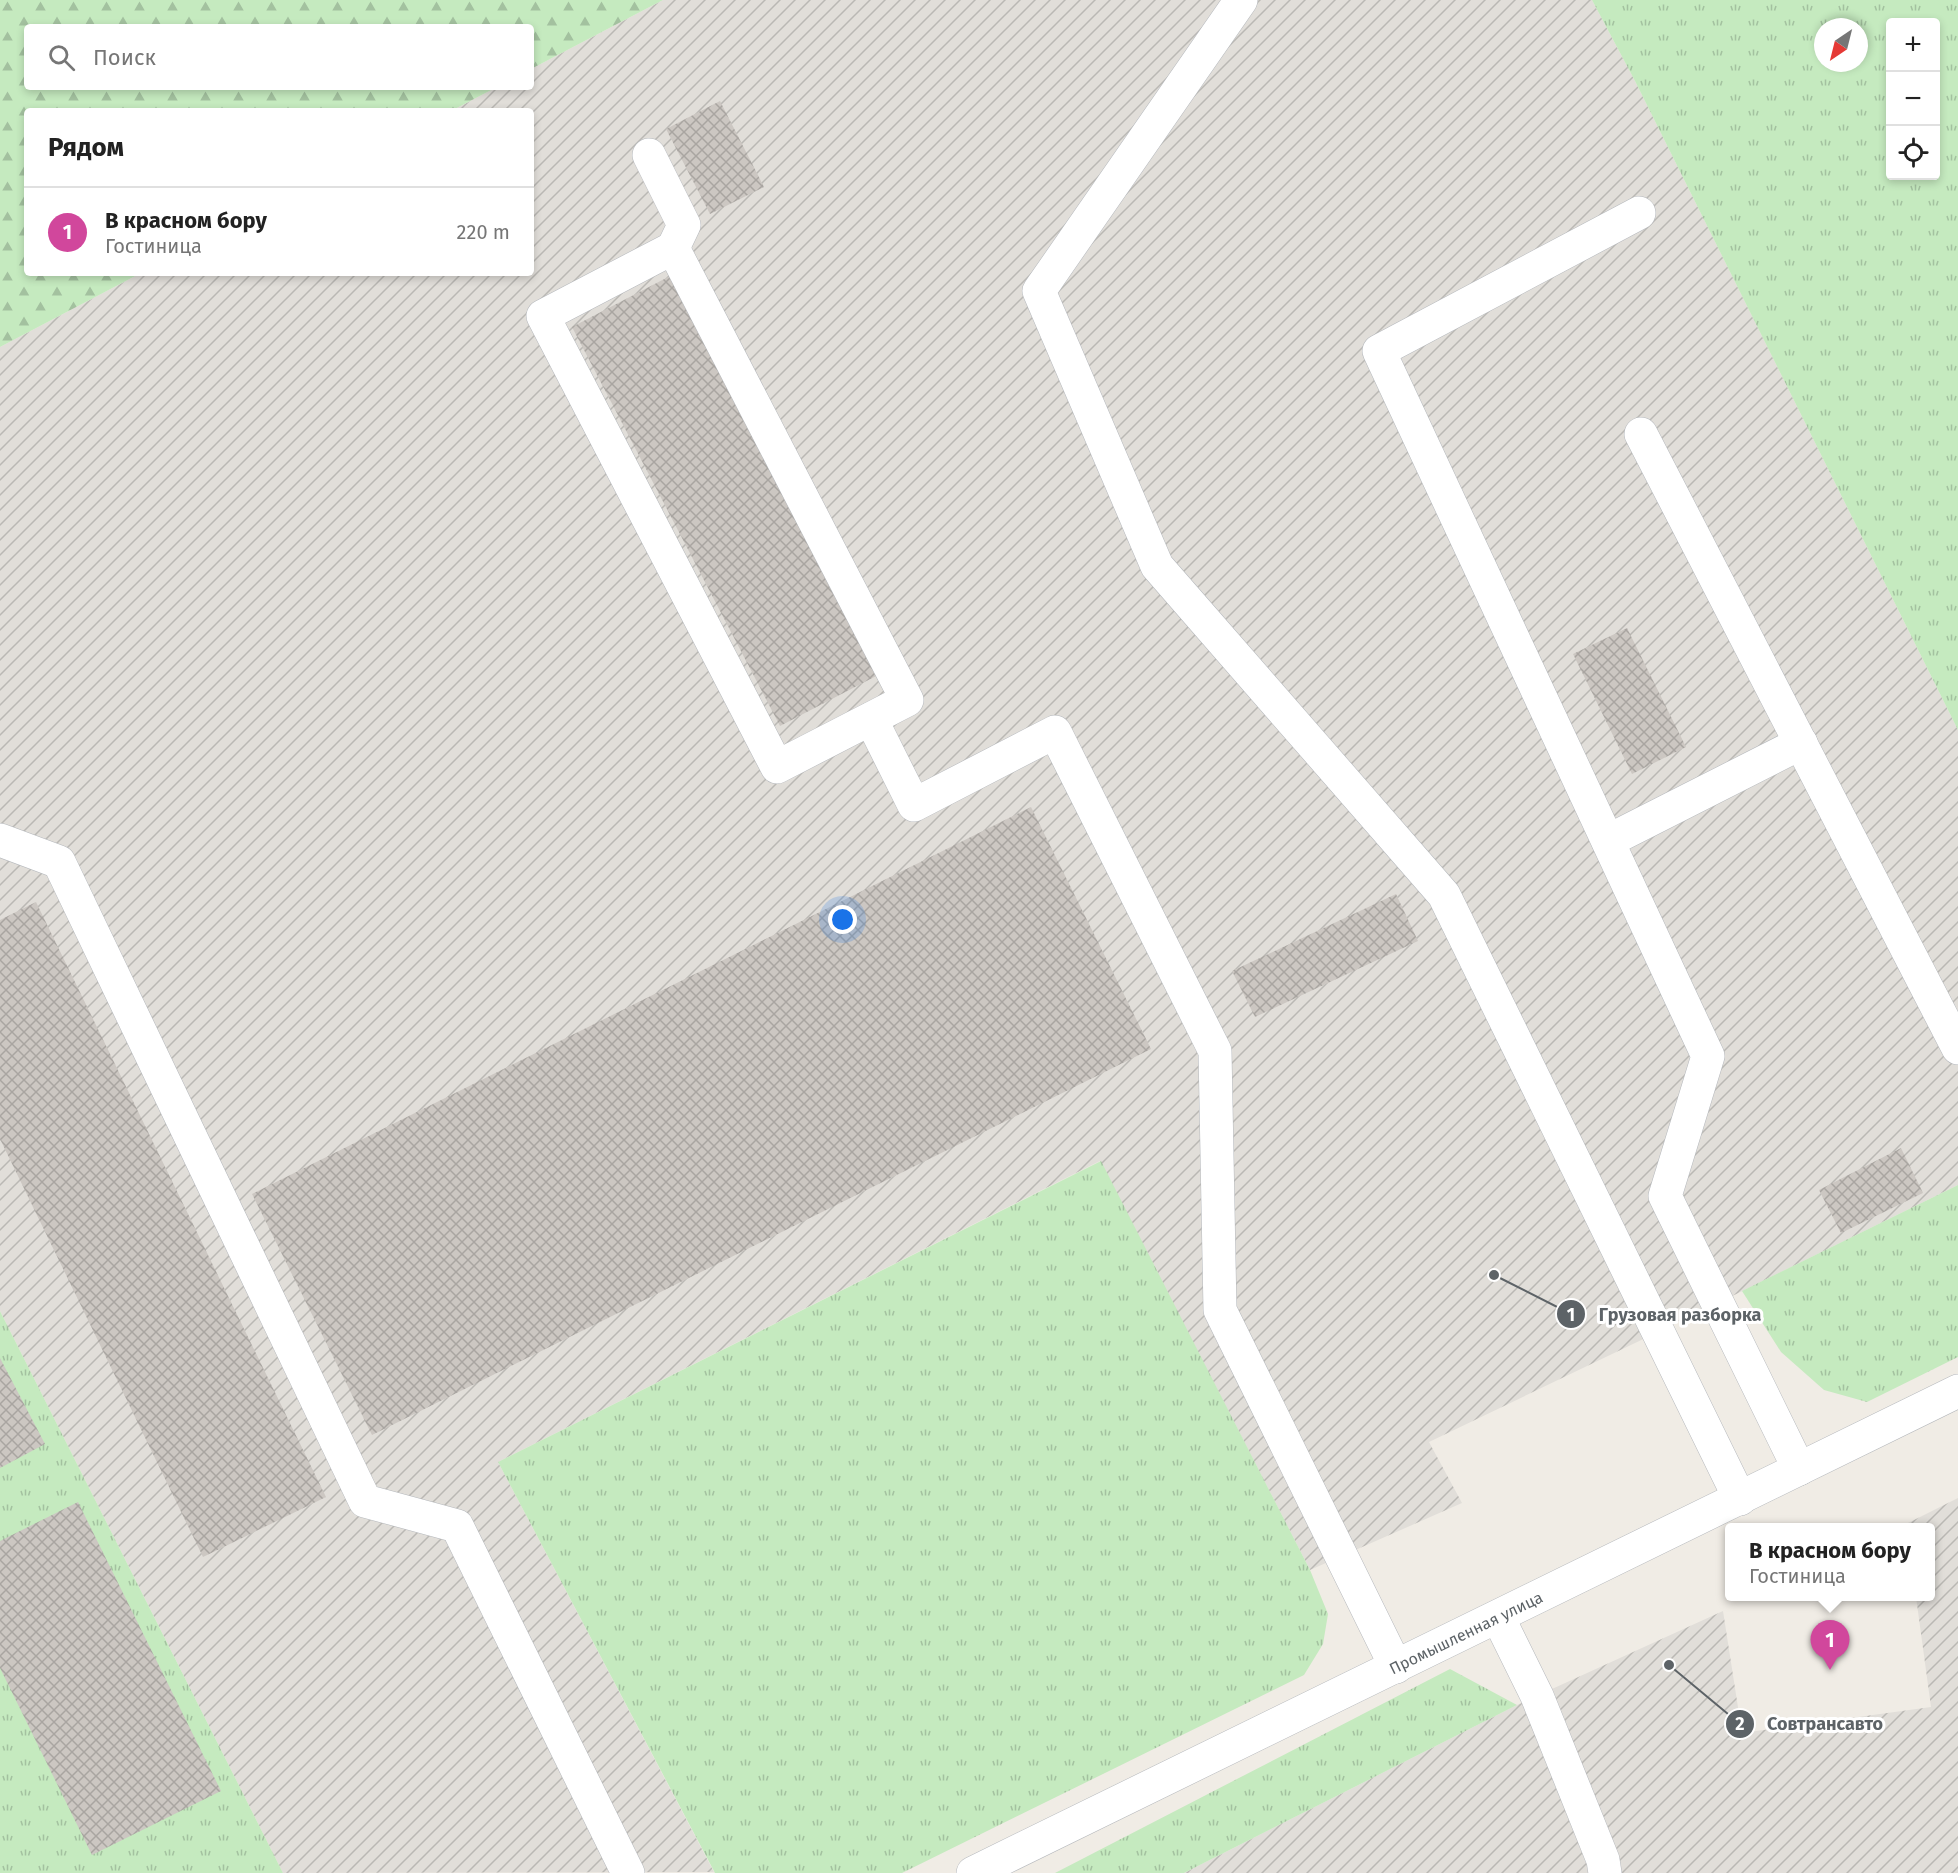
<!DOCTYPE html>
<html lang="ru">
<head>
<meta charset="utf-8">
<style>
  body { margin:0; font-family:"Fira Sans",sans-serif; background:#f6f6f6; color:#222 }
  .controls { position:absolute; right:18px; top:18px; display:grid; overflow:hidden; border-radius:6px; box-shadow:0 3px 9px #0003 }
  .controls button { width:54px; height:54px; display:grid; place-items:center; padding:0; border:0; border-bottom:2px solid #e0e0e0; background:#fff; color:#222; font:30px sans-serif }
  .compass { position:absolute; left:1814px; top:18px; width:54px; height:54px; border-radius:50%; background:#fff; box-shadow:0 3px 9px #0003; rotate:215deg }
  .you { position:absolute; left:843px; top:920px; width:21px; height:21px; margin:-15px; border:4px solid #fff; border-radius:50%; background:#1a73e8; box-shadow:0 0 0 9px #1a73e833 }
  .badge { display:grid; place-items:center; width:39px; height:39px; border-radius:50%; background:#f9222e; color:#fff; font-size:20px; font-weight:700 }
  .pin { position:absolute; translate:-50% -50px; filter:drop-shadow(0 2px 3px #0008) }
  .pin::after { content:''; position:absolute; top:32px; width:21px; height:18px; background:inherit; clip-path:polygon(0 0,100% 0,50% 100%) }
  .popup { position:absolute; left:1725px; top:1523px; width:210px; height:78px; box-sizing:border-box; display:grid; place-content:center; border-radius:6px; background:#fff; filter:drop-shadow(0 2px 4px #0005); font-size:20px; white-space:nowrap; color:#767676 }
  .popup b { font-size:22px; color:#222 }
  .popup::after { content:''; position:absolute; left:50%; top:100%; margin-left:-12px; border:12px solid transparent; border-top-color:#fff }
  .list { margin:0; padding:0; list-style:none }
  h2 { display:flex; justify-content:space-between; align-items:center; height:78px; margin:0; padding:0 24px; font-size:26px }
  h2 small { font-size:20px; font-weight:400; color:#767676 }
  .list li { display:grid; grid-template-columns:39px 1fr auto; gap:18px; align-items:center; box-sizing:border-box; height:90px; padding:0 24px; border-top:2px solid #e0e0e0 }
  .list b { display:block; font-size:22px; white-space:nowrap }
  .list p { margin:0; font-size:20px; white-space:nowrap; color:#767676 }
  .list em { font-size:20px; font-style:normal; color:#767676 }
  .icon { flex:none; width:33px; height:33px; fill:none; stroke:currentColor; stroke-width:2; stroke-linecap:round; stroke-linejoin:round }
  .map { position:relative; flex:none; width:1958px; height:1873px; overflow:hidden }
  .search { position:absolute; background:#fff; box-shadow:0 3px 9px #0003; left:24px; top:24px; width:510px; height:66px; display:flex; align-items:center; gap:15px; box-sizing:border-box; padding:0 21px; border-radius:6px; color:#767676; font-size:22px }
  .panel { position:absolute; background:#fff; box-shadow:0 3px 9px #0003; left:24px; top:108px; width:510px; height:168px; border-radius:6px }
  .map>svg:first-child { display:block }
  .industrial { fill:url(#industrial-furrows) }
  .grass { fill:url(#grass-tufts); fill-rule:evenodd }
  .forest { fill:url(#forest-firs) }
  .building { fill:url(#building-cross-hatch) }
  .lines { fill:none; stroke-linecap:round; stroke-linejoin:round }
  .minor-casing { stroke:#b6b9bd; stroke-width:34 }
  .minor { stroke:#fff; stroke-width:33 }
  .labels { text-anchor:middle; dominant-baseline:central; stroke-width:6; stroke-linejoin:round; paint-order:stroke }
  .street-label { font-size:16px; fill:#5d6367; stroke:#fff }
  .leader { fill:none; stroke:#5d6367; stroke-width:2 }
  .callout-dot { fill:#5d6367; stroke:#fff; stroke-width:2 }
  .mark-label { font-size:18px; text-anchor:middle; font-weight:bold; fill:#fff }
  .callout-label { font-size:18px; text-anchor:middle; font-weight:bold; fill:#5d6367; stroke:#fff; stroke-width:6; stroke-linejoin:round; paint-order:stroke }
</style>
</head>
<body>
<div class="map">
<svg width="1958" height="1873" viewBox="0 0 1958 1873">
  <defs>
    <pattern id="industrial-furrows" width="10" height="10" patternUnits="userSpaceOnUse" patternTransform="scale(1.5)"><rect width="10" height="10" fill="#e1ded9"/><path d="M-1 1l2-2M0 10L10 0M9 11l2-2" fill="none" stroke="#bab8b4"/></pattern>
    <pattern id="grass-tufts" width="24" height="20" patternUnits="userSpaceOnUse" patternTransform="scale(1.5)"><rect width="24" height="20" fill="#c5eabf"/><path d="M3 7l-1-3M5 7V3M7 7l1-3M15 17l-1-3M17 17v-4M19 17l1-3" fill="none" stroke="#a3c19f"/></pattern>
    <pattern id="forest-firs" width="22" height="20" patternUnits="userSpaceOnUse" patternTransform="scale(1.5)"><rect width="22" height="20" fill="#c5eabf"/><path d="M5 1l3.5 6h-7zM16 11l3.5 6h-7z" fill="#a3c19f"/></pattern>
    <pattern id="building-cross-hatch" width="8" height="8" patternUnits="userSpaceOnUse" patternTransform="scale(1.5)"><rect width="8" height="8" fill="#ccc7c2"/><path d="M0 0l8 8M0 8l8-8" fill="none" stroke="#a9a5a1"/></pattern>
  </defs>
  <rect width="100%" height="100%" fill="#f0ece5"/>
  <g class="industrial">
    <polygon points="663,0 1592,0 1635,81 1958,730 1958,1185 1718,1303 1694,1313 1658,1332 1429,1442 1462,1503 1310,1570 1100,1161 498,1462 714,1872 283,1873 0,1311 0,347 141,273 531,273 531,111 451,111 497,87 531,87 531,69"/>
    <polygon points="1958,1498 1958,1873 1184,1873 1517,1705 1723,1611 1742,1733 1931,1707 1916,1597 1930,1596 1930,1528 1902,1526"/>
  </g>
  <g class="grass">
    <path d="M 1592,0 L 1958,0 L 1958,730 L 1635,81 ZM 1936,22 L 1936,176 L 1890,176 L 1890,22 ZM 1823,27 L 1859,27 L 1859,63 L 1823,63 Z"/>
    <polygon points="1101,1161 1310,1570 1328,1614 1323,1644 1304,1675 902,1873 715,1873 498,1462"/>
    <polygon points="1958,1185 1958,1357 1867,1402 1824,1390 1781,1352 1742,1291"/>
    <polygon points="0,1311 283,1873 0,1873"/>
    <polygon points="1450,1669 1517,1705 1184,1873 1055,1873"/>
  </g>
  <polygon class="forest" points="0,0 663,0 531,69 531,27 27,27 27,87 497,87 451,111 27,111 27,273 141,273 0,347"/>
  <g class="building">
    <polygon points="720,101 764,187 710,214 666,129"/>
    <polygon points="672,275 880,674 780,726 572,327"/>
    <polygon points="1627,628 1686,747 1632,774 1573,654"/>
    <polygon points="1031,807 1151,1049 372,1435 252,1194"/>
    <polygon points="1396,894 1418,941 1255,1017 1232,971"/>
    <polygon points="36,902 326,1497 203,1557 0,1139 0,920"/>
    <polygon points="1901,1148 1923,1193 1841,1233 1819,1190"/>
    <polygon points="0,1358 45,1444 0,1468"/>
    <polygon points="78,1502 221,1791 92,1855 0,1668 0,1541"/>
  </g>
  <g class="lines">
    <defs>
      <g id="minor">
        <polyline points="1241,0 1039,291 1157,566 1444,895 1740,1499"/>
        <polyline points="649,155 684,225 673,248"/>
        <polyline points="1639,213 1379,351 1708,1056 1665,1196 1799,1469"/>
        <polygon points="673,248 907,700 777,767 543,316"/>
        <polyline points="1641,434 1958,1048"/>
        <polyline points="871,719 914,805 1055,732 1215,1051 1220,1310 1396,1667"/>
        <polyline points="0,840 59,862 365,1501 457,1526 628,1873"/>
        <polyline points="1608,841 1801,743"/>
        <polyline points="1498,1617 1537,1696 1603,1860 1605,1873"/>
        <polyline points="973,1873 1958,1391"/>
      </g>
    </defs>
    <use href="#minor" class="minor-casing"/>
    <use href="#minor" class="minor"/>
  </g>
  <g class="labels">
    <g class="street-label">
      <text transform="translate(1466 1633) rotate(-26)">Промышленная улица</text>
    </g>
  </g>
  <path class="leader" d="M1494 1275L1571 1314M1669 1665L1740 1724"/>
  <g class="callout-dot">
    <circle cx="1494" cy="1275" r="6"/>
    <circle cx="1669" cy="1665" r="6"/>
    <circle cx="1571" cy="1314" r="15"/>
    <circle cx="1740" cy="1724" r="15"/>
  </g>
  <g class="mark-label">
    <text x="1571" y="1321">1</text>
    <text x="1740" y="1730">2</text>
  </g>
  <g class="callout-label">
    <text x="1680" y="1321">Грузовая разборка</text>
    <text x="1825" y="1730">Совтрансавто</text>
  </g>
</svg>
<div class="controls">
<button>+</button>
<button>−</button>
<button><svg class="icon" aria-label="locate" viewBox="0 0 24 24"><circle cx="12" cy="12" r="6"/><path d="M12 2v4M12 18v4M2 12h4M18 12h4"/></svg></button>
</div>
<svg class="compass" viewBox="-18 -18 36 36"><path d="M0-13l5 13h-10z" fill="#e53935"/><path d="M0 13l5-13h-10z" fill="#767676"/></svg>
<div class="you"></div>
<div class="pin badge" style="left:1830px;top:1670px;background:#d1479c">1</div>
<div class="popup"><b>В красном бору</b>Гостиница</div>
<div class="search"><svg class="icon" aria-label="search" viewBox="0 0 24 24"><circle cx="10" cy="10" r="6"/><path d="M15 15l6 6"/></svg>Поиск</div>
<section class="panel">
<h2>Рядом<small></small></h2>
<ul class="list">
<li><span class="badge" style="background:#d1479c">1</span><div><b>В красном бору</b><p>Гостиница</p></div><em>220 m</em></li>
</ul>
</section>
</div>
</body>
</html>
